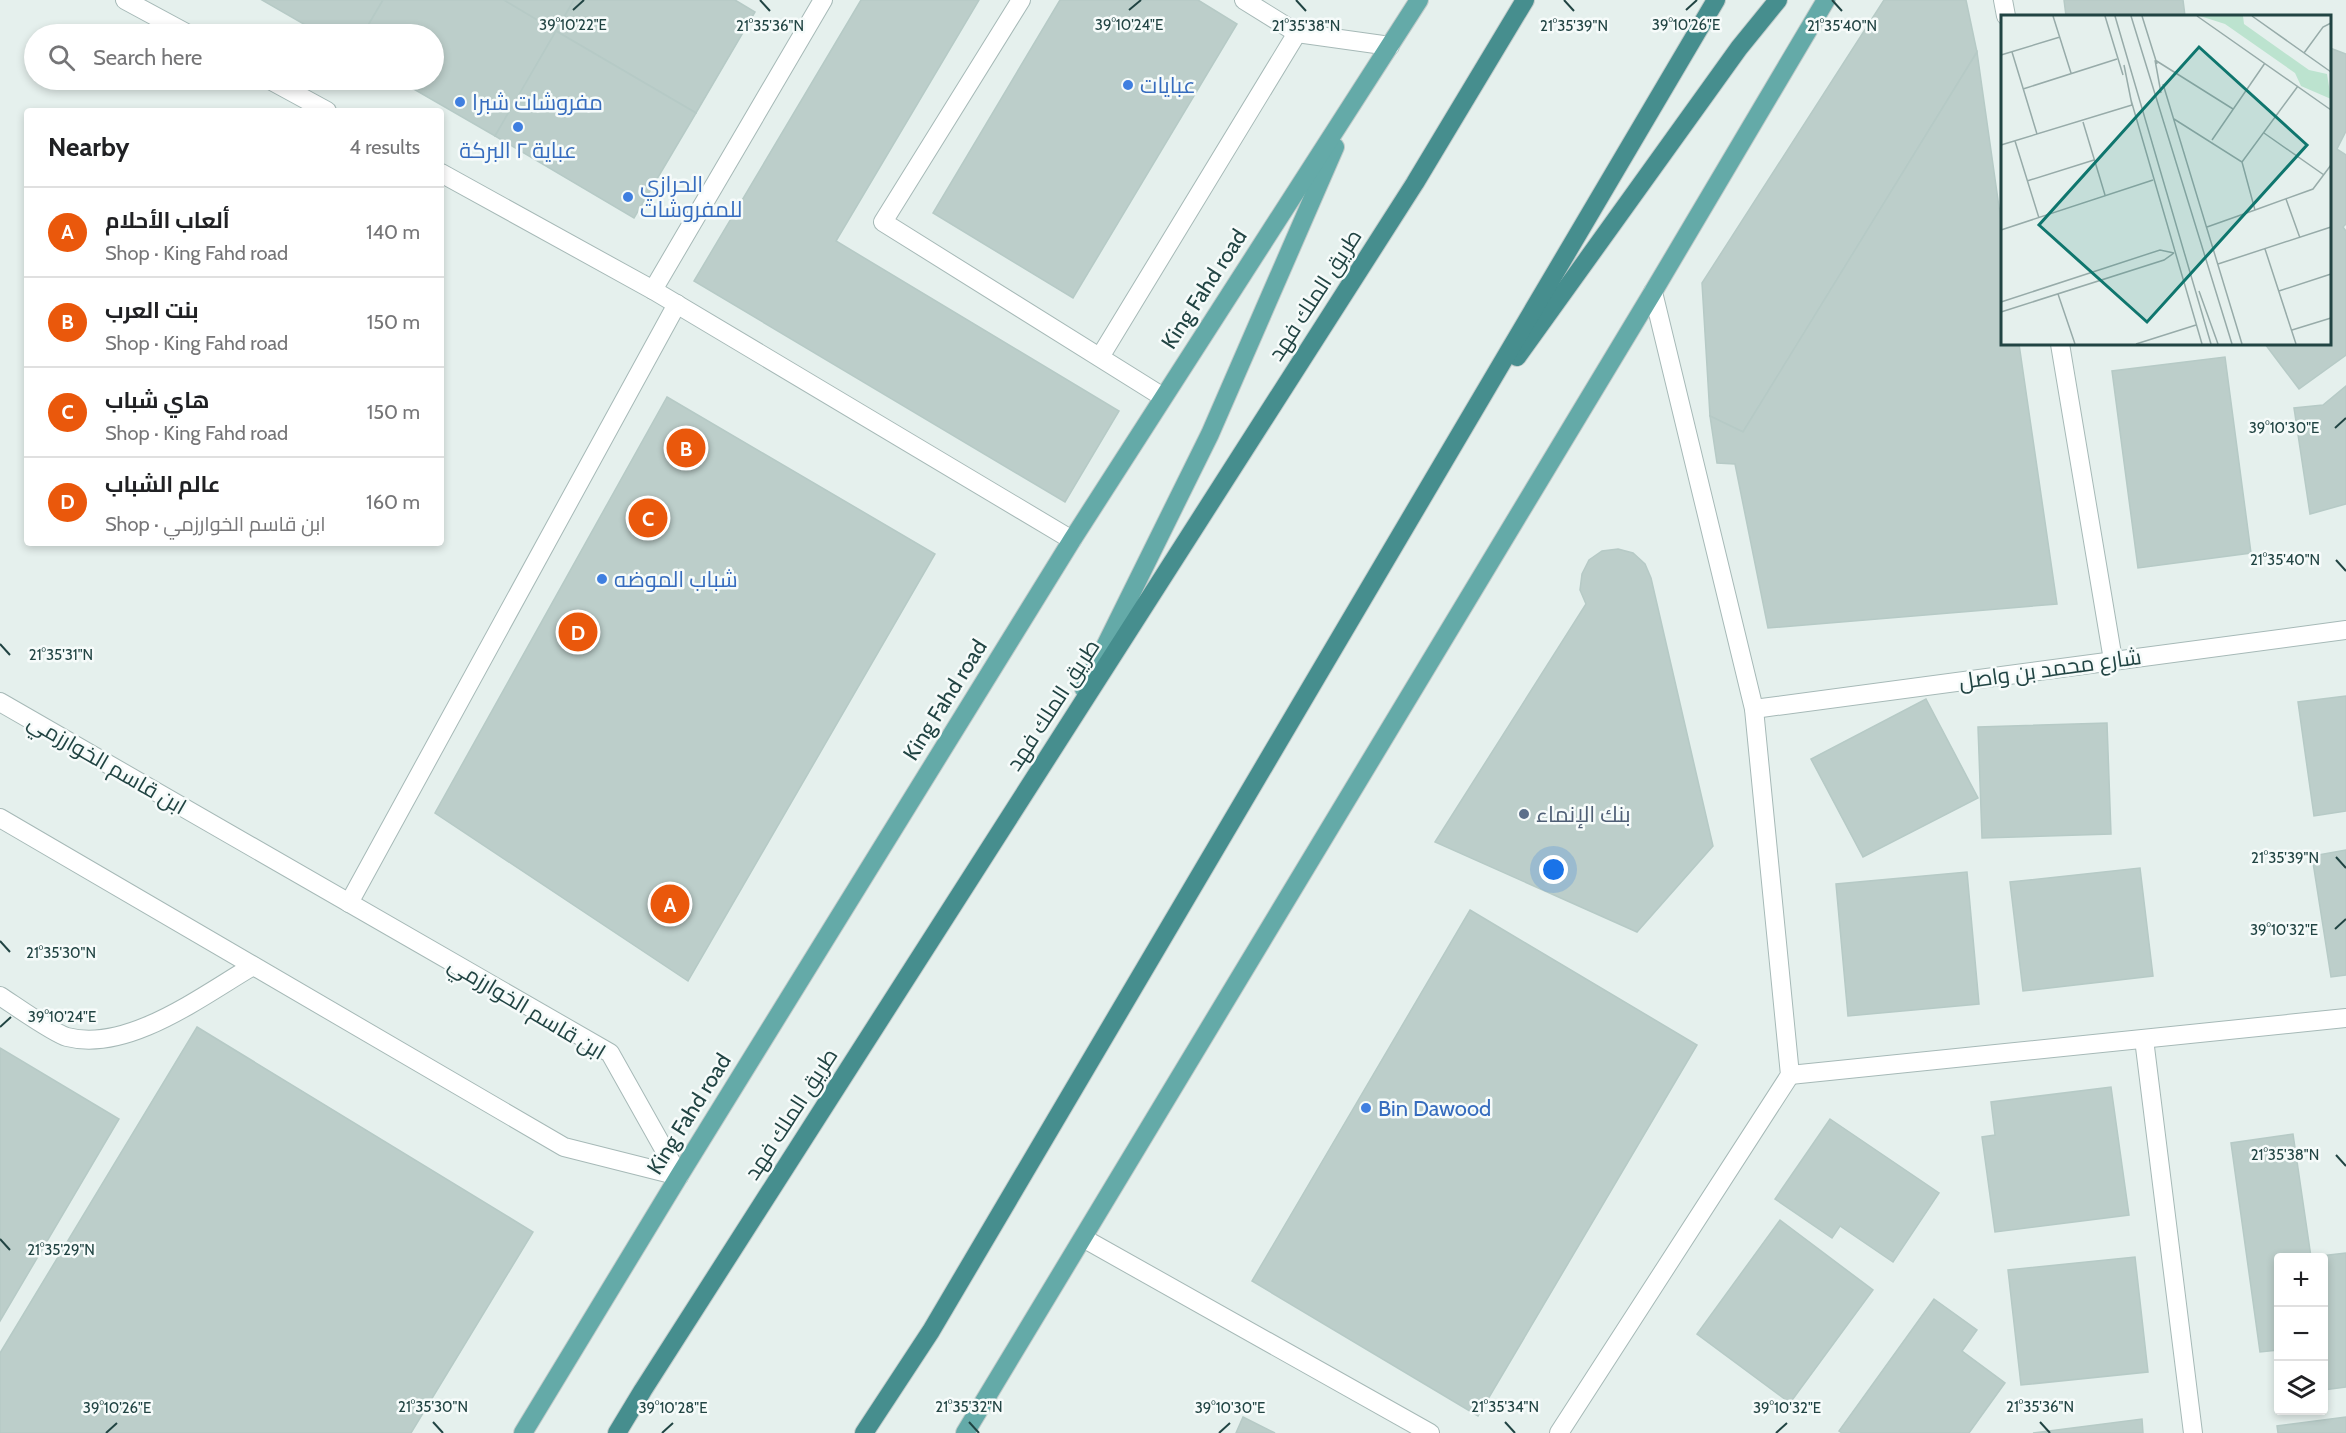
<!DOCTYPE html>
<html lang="en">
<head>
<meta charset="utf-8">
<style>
  body { margin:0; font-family:Cabin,Cairo,sans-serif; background:#f6f6f6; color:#202124 }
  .controls { position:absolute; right:18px; bottom:18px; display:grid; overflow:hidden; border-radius:6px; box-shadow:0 3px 9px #0003 }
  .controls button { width:54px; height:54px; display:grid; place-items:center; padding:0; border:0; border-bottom:2px solid #e0e0e0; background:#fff; color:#202124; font:30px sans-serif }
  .you { position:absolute; left:1554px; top:870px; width:21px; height:21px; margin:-15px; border:4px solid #fff; border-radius:50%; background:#1a73e8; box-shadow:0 0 0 9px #1a73e833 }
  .badge { display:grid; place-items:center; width:39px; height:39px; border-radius:50%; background:#ea580c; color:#fff; font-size:20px; font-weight:700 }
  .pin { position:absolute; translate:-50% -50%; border:3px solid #fff; box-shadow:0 2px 6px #0006 }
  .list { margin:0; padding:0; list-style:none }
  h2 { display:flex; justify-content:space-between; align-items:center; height:78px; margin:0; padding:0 24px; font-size:26px }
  h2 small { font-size:20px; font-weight:400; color:#757577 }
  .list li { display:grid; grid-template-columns:39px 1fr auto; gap:18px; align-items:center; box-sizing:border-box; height:90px; padding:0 24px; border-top:2px solid #e0e0e0 }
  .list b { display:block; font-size:22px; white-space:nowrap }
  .list p { margin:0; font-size:20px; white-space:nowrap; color:#757577 }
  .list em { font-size:20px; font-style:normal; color:#757577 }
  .icon { flex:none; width:33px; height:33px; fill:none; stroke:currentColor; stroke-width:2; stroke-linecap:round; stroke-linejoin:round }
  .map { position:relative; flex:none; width:2346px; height:1433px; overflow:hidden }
  .search { position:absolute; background:#fff; box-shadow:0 3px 9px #0003; left:24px; top:24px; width:420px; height:66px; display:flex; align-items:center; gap:15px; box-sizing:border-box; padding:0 21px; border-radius:33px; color:#757577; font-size:22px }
  .panel { position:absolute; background:#fff; box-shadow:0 3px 9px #0003; left:24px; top:108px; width:420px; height:438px; border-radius:6px }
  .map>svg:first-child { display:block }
  .building { fill:#bcceca; stroke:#b6cac6; stroke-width:1.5 }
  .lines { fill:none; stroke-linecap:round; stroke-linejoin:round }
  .service-casing { stroke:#a6b9b7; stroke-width:20 }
  .minor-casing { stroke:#a6b9b7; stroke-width:20 }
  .tertiary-casing { stroke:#a6b9b7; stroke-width:20 }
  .primary-casing { stroke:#c1cbca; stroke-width:20 }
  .trunk-casing { stroke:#c1cbca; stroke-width:20 }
  .service { stroke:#fff; stroke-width:18 }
  .minor { stroke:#fff; stroke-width:18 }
  .tertiary { stroke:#fff; stroke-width:18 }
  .primary { stroke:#64aaa8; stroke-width:18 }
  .trunk { stroke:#468e8e; stroke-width:18 }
  .ticks { fill:none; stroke:#214443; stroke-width:2 }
  .shop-dot { fill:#3f7fe0; stroke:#f6fbfa; stroke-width:2 }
  .service-dot { fill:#5c6f8a; stroke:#f6fbfa; stroke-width:2 }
  .labels { text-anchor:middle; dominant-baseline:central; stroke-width:5; stroke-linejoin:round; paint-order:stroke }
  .shop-label { font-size:22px; fill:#366cbe; stroke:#f6fbfa; text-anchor:start }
  .street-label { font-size:22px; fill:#214443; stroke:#f6fbfa }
  .service-label { font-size:22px; fill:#4e5e75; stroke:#f6fbfa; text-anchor:start }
  .inset-road { fill:none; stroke:#97aba9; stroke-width:1.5 }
  .view { fill:#0f766e; fill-opacity:0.15; stroke:#0f766e; stroke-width:3 }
  .inset-edge { fill:none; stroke:#214443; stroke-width:3 }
  .ticks-label { font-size:15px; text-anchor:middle; fill:#214443; stroke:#f6fbfa; stroke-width:5; stroke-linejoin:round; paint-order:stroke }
</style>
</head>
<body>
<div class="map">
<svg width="2346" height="1433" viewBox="0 0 2346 1433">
  <rect width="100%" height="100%" fill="#e5f0ed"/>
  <g class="building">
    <polygon points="262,0 383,0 363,34 321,34"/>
    <polygon points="383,0 504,0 556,31 495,136 398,80 434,80 434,34 363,34"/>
    <polygon points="504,0 574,0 556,31"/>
    <polygon points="574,0 735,0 755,12 696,113 556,31"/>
    <polygon points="861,0 979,0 836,241 1119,411 1065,502 694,281"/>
    <polygon points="1060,0 1198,0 1237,24 1073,298 933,213"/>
    <polygon points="1884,0 1966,0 1977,52 1743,432 1710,416 1702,283"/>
    <polygon points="2064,0 2183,0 2185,16 2066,16"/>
    <polygon points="556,31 696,113 634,218 495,136"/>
    <polygon points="2330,48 2346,54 2346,131 2337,149 2346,155 2346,224 2343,227 2346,231 2346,355 2299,389 2265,344 2330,344"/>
    <polygon points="1977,52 2002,228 2002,344 2019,344 2057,604 1768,628 1735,464 1717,463 1710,416 1743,432"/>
    <polygon points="2225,357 2251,553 2138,568 2112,371"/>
    <polygon points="2346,386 2346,504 2310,514 2294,408 2323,405"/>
    <polygon points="667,397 935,554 688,981 435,813"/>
    <polygon points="1618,549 1633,553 1645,564 1651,578 1713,846 1637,932 1435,842 1586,604 1580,590 1582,574 1589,560 1602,551"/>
    <polygon points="2346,696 2346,811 2314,816 2298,702"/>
    <polygon points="1926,699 1978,798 1863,857 1811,759"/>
    <polygon points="2107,723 2111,834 1982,838 1978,727"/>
    <polygon points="2346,850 2346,975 2331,977 2312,856"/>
    <polygon points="2140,868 2153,976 2023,991 2010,882"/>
    <polygon points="1967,872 1979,1004 1848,1016 1836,884"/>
    <polygon points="1470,910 1697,1045 1478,1416 1252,1281"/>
    <polygon points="197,1027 533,1232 411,1433 0,1433 0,1353"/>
    <polygon points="0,1048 119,1119 0,1321"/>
    <polygon points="2111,1087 2129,1215 1995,1232 1982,1137 1995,1135 1991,1102"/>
    <polygon points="1830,1119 1939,1193 1893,1262 1840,1226 1832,1238 1775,1199"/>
    <polygon points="2293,1134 2311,1257 2346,1253 2346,1387 2324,1390 2324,1258 2278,1258 2278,1350 2260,1352 2231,1143"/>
    <polygon points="1780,1220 1873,1290 1790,1403 1697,1334"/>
    <polygon points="2135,1257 2148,1372 2021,1385 2008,1270"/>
    <polygon points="1934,1299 1977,1330 1962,1351 2005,1383 1969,1433 1842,1433 1839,1431"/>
    <polygon points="1243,1417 1275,1433 1236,1433"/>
    <polygon points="2346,1417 2346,1433 2278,1433 2277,1426"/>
    <polygon points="2142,1419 2143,1433 2033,1433"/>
  </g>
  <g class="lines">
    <defs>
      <g id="service">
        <polyline points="1021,0 883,222 1163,397"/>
        <polyline points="1244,0 1297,33 1390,46"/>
        <polyline points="1100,357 1297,33"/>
        <polyline points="349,903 677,304"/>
        <path d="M 0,996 C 14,1005 53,1033 67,1037 C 128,1053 203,995 253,966"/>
      </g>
      <g id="minor">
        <polyline points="125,0 188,34"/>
        <polyline points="2003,0 2006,16"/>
        <polyline points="270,80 327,111"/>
        <polyline points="441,173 653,290 1072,540"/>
        <polyline points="653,290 823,0"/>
        <polyline points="2060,344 2113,660"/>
        <polyline points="1754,709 2346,630"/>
        <polyline points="2144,1039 2193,1433"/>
        <polyline points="1790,1075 2346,1018"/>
        <polyline points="1083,1238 1430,1433"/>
        <polyline points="1559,1433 1790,1075 1754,709 1653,292"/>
      </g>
      <g id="tertiary">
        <polyline points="0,702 610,1053 679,1176"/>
        <polyline points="0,818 564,1147 679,1176"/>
      </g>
      <g id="primary">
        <polyline points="1084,689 1210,434 1335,147"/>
        <polyline points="523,1433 679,1176 1072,540 1419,0"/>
        <polyline points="965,1433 1653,292 1826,0"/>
      </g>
      <g id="trunk">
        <polyline points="1517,357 1739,48 1778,0"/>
        <polyline points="617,1433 643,1390 1415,183 1525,0"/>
        <polyline points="864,1433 931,1331 1716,0"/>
      </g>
    </defs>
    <use href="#service" class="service-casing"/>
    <use href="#minor" class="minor-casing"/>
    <use href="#tertiary" class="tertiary-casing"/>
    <use href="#primary" class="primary-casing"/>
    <use href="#trunk" class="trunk-casing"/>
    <use href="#service" class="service"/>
    <use href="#minor" class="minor"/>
    <use href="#tertiary" class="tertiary"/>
    <use href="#primary" class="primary"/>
    <use href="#trunk" class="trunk"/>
  </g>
  <path class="ticks" d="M 760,0 L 770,11M 1296,0 L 1306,11M 1564,0 L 1574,11M 1832,0 L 1842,11M 573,10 L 584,0M 1129,10 L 1141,0M 1686,10 L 1697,0M 2335,428 L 2346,418M 2336,560 L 2346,571M 0,644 L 10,655M 2336,857 L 2346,868M 2335,929 L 2346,919M 0,941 L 10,952M 0,1027 L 11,1017M 2336,1155 L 2346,1166M 0,1239 L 10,1250M 433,1422 L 443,1433M 969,1422 L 979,1433M 1505,1422 L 1515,1433M 2040,1422 L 2050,1433M 106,1433 L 117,1423M 662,1433 L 673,1423M 1219,1433 L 1230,1423M 1776,1433 L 1787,1423"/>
  <g class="shop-dot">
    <circle cx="1128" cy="85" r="6"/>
    <circle cx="460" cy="102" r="6"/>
    <circle cx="518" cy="127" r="6"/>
    <circle cx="628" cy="197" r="6"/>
    <circle cx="602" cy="579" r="6"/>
    <circle cx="1366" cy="1108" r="6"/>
  </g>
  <circle class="service-dot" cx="1524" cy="814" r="6"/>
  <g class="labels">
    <g class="shop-label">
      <text x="1140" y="85">عبايات</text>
      <text x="472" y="102">مفروشات شبرا</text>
      <text x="518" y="150" text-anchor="middle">عباية ٢ البركة</text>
      <text x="640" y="184">الحرازي<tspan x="640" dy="25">للمفروشات</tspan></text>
      <text x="614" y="579">شباب الموضه</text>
      <text x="1378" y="1108">Bin Dawood</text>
    </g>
    <g class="street-label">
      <text transform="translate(1204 289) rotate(-57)">King Fahd road</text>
      <text transform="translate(1315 295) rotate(-57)">طريق الملك فهد</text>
      <text transform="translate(2050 669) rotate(-8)">شارع محمد بن واصل</text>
      <text transform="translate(945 700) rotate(-58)">King Fahd road</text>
      <text transform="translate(1053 705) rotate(-57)">طريق الملك فهد</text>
      <text transform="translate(107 764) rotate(30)">ابن قاسم الخوارزمي</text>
      <text transform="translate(527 1008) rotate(31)">ابن قاسم الخوارزمي</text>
      <text transform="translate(689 1114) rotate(-58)">King Fahd road</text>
      <text transform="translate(791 1114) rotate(-57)">طريق الملك فهد</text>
    </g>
    <g class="service-label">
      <text x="1536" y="814">بنك الإنماء</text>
    </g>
  </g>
  <g transform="translate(2001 15)">
    <rect width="330" height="330" fill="#e5f0ed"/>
    <path d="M 199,1 L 242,1 L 243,9 L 308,55 L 326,59 L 330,84 L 300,71 L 294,58 L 224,9 Z" fill="#bce3cf"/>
    <path class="inset-road" d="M 52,1 L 70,58M 104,1 L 122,60M 114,1 L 210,329M 130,1 L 231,329M 141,1 L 156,49M 196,1 L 330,95M 251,1 L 330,57M 11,37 L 36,119M 303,38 L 322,12 L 330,8M 0,40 L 59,22M 154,45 L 232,94M 154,45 L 160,78M 123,50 L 131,90M 162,69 L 241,329M 22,74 L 116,44M 130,85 L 201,329M 173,104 L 241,147 L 254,195 L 206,212M 82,107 L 104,180M 263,118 L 323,160M 211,125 L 264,48M 14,126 L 38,203M 0,130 L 131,90M 241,147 L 297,71M 26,166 L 93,145M 285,184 L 299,223M 254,195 L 312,174 L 330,150M 0,215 L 152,165M 264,234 L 295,329M 217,249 L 330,212M 198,276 L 217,329M 278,276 L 330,259M 57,279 L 74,329M 0,287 L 159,235 L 173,238M 0,297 L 163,245 L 173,238M 291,315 L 330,303M 135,329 L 195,310"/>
    <path class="view" d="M 198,32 L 306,130 L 146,307 L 38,210 Z"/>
    <rect width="330" height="330" class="inset-edge"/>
  </g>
  <g class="ticks-label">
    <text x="573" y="30">39°10'22"E</text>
    <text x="1129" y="30">39°10'24"E</text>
    <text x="1686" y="30">39°10'26"E</text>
    <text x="770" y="31">21°35'36"N</text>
    <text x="1306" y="31">21°35'38"N</text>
    <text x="1574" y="31">21°35'39"N</text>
    <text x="1842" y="31">21°35'40"N</text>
    <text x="2284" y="433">39°10'30"E</text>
    <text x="2285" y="565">21°35'40"N</text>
    <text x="61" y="660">21°35'31"N</text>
    <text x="2285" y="863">21°35'39"N</text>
    <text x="2284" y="935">39°10'32"E</text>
    <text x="61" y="958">21°35'30"N</text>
    <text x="62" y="1022">39°10'24"E</text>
    <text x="2285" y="1160">21°35'38"N</text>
    <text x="61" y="1255">21°35'29"N</text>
    <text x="433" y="1412">21°35'30"N</text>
    <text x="969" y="1412">21°35'32"N</text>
    <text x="1505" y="1412">21°35'34"N</text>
    <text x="2040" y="1412">21°35'36"N</text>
    <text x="117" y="1413">39°10'26"E</text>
    <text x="673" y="1413">39°10'28"E</text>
    <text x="1230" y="1413">39°10'30"E</text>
    <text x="1787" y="1413">39°10'32"E</text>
  </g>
</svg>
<div class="controls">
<button>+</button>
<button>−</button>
<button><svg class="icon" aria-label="layers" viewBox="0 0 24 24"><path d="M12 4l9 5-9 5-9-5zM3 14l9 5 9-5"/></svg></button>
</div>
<div class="you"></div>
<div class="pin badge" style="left:670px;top:904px">A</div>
<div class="pin badge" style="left:686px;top:448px">B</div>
<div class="pin badge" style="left:648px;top:518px">C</div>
<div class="pin badge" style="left:578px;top:632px">D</div>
<div class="search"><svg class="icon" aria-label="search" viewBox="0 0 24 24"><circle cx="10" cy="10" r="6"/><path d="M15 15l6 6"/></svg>Search here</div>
<section class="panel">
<h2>Nearby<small>4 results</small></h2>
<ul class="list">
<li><span class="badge">A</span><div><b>ألعاب الأحلام</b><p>Shop · King Fahd road</p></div><em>140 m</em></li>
<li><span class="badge">B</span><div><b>بنت العرب</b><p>Shop · King Fahd road</p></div><em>150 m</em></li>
<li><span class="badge">C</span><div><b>هاي شباب</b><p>Shop · King Fahd road</p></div><em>150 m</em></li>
<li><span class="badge">D</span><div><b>عالم الشباب</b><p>Shop · ابن قاسم الخوارزمي</p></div><em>160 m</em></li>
</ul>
</section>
</div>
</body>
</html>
